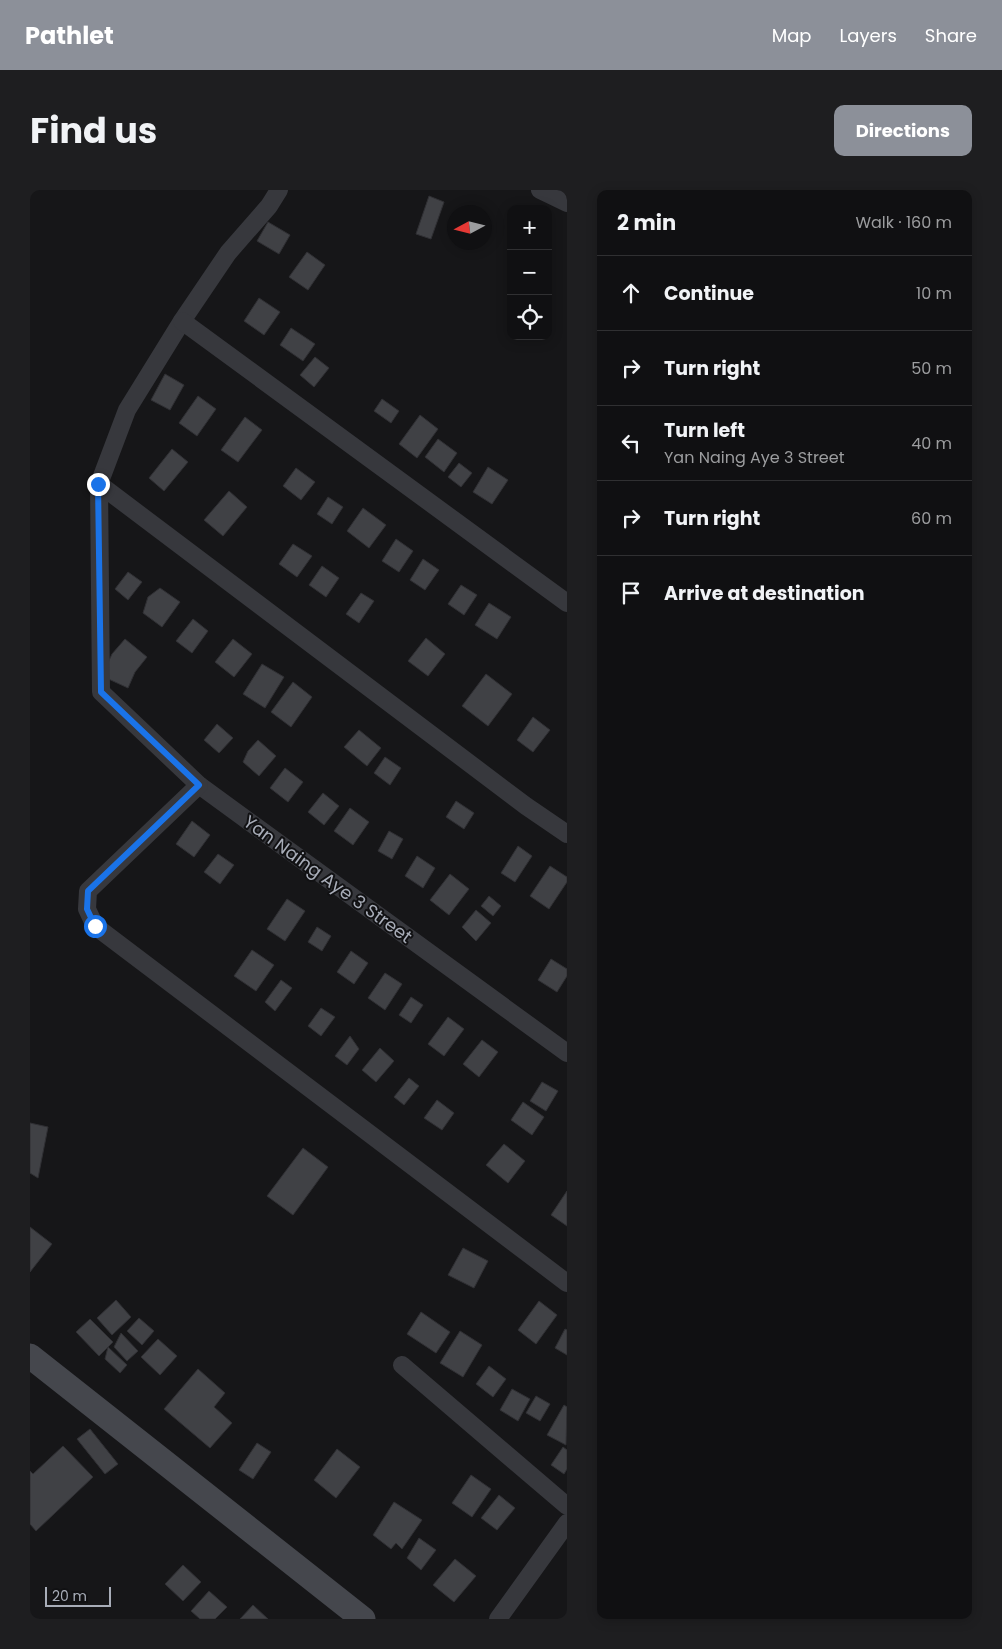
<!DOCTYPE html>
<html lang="en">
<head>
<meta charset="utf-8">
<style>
  body { margin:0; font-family:Poppins,sans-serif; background:#1e1e20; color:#f1f3f6 }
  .controls { position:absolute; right:15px; top:15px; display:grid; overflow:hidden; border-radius:10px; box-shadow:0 2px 12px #0003 }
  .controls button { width:45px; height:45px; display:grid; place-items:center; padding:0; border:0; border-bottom:1px solid #303032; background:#101012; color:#f1f3f6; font:25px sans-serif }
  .compass { position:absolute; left:417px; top:15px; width:45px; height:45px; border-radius:50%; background:#101012; box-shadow:0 2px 12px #0003; rotate:263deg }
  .scale { position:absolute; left:15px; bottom:12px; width:66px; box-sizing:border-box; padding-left:5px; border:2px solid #a8adb8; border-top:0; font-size:14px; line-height:18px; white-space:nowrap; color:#a8adb8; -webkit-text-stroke:4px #111113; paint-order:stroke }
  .stop { position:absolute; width:15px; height:15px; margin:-11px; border:4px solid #1a73e8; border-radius:50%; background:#fff }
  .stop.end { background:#1a73e8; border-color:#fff; box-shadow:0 1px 5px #0008 }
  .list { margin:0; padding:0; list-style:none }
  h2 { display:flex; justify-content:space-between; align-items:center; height:65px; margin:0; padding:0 20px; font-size:21px }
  h2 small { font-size:16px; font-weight:400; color:#9c9d9f }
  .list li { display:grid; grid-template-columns:32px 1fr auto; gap:15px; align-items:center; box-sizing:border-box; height:75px; padding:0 20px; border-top:1px solid #303032 }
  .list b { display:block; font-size:19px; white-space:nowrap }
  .list p { margin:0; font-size:16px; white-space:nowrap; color:#9c9d9f }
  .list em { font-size:16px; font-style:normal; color:#9c9d9f }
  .icon { flex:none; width:28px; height:28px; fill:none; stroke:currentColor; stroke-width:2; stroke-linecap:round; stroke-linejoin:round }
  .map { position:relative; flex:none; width:537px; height:1429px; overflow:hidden; border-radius:10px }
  header { display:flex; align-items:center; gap:30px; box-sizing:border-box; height:70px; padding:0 25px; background:#8c9099; color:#fff }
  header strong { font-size:24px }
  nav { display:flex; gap:28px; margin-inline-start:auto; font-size:18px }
  .intro { display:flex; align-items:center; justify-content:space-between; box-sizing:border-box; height:120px; padding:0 30px }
  h1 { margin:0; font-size:35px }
  .button { padding:12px 22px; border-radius:10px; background:#8c9099; color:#fff; font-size:18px; font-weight:700 }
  main { display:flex; gap:30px; padding:0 30px }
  aside { flex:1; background:#101012; border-radius:10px; box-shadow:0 2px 12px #0003 }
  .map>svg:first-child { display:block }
  .building { fill:#404145; stroke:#303034 }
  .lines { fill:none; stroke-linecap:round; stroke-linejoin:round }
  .minor { stroke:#37383d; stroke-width:18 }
  .secondary { stroke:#45474d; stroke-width:25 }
  .route { stroke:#1a73e8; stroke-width:6 }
  .labels { text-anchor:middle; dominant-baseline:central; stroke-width:4; stroke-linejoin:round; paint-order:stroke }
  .street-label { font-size:18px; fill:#a8adb8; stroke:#111113 }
</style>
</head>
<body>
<header>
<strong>Pathlet</strong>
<nav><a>Map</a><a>Layers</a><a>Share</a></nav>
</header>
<div class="intro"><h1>Find us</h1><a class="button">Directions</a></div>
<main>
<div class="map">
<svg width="537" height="1429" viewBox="0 0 537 1429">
  <rect width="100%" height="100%" fill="#161618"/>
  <g class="building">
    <polygon points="399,6 414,12 401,49 386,44"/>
    <polygon points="238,32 260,45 249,64 227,51"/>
    <polygon points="277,62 295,75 278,100 259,87"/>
    <polygon points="229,108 250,122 234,145 214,131"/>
    <polygon points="261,138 285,154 273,171 250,155"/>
    <polygon points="285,167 299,178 284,197 270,185"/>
    <polygon points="135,184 154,195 140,220 121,210"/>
    <polygon points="168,206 186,219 167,246 149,233"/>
    <polygon points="352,209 369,221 361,233 344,221"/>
    <polygon points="390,225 408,239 387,268 369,254"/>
    <polygon points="215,227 232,240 208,272 191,260"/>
    <polygon points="408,249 427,263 414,282 395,267"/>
    <polygon points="142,259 158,272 134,301 119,288"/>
    <polygon points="429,273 442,283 431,297 418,287"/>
    <polygon points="458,277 478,290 462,314 443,302"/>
    <polygon points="266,278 285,292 271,310 253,296"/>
    <polygon points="199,301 217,317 193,346 174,330"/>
    <polygon points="298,307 313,317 302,334 287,324"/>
    <polygon points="333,318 356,335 339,358 317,341"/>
    <polygon points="366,349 383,361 369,382 352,371"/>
    <polygon points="263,354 282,366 267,387 249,374"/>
    <polygon points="393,369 409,380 395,400 380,390"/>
    <polygon points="292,376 309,388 296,407 279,395"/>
    <polygon points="98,382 112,392 98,410 85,399"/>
    <polygon points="431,395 447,405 434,425 418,414"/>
    <polygon points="130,398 150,412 132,437 113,423 118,407"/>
    <polygon points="331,403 344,411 329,433 316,424"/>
    <polygon points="459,413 481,427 467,449 445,435"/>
    <polygon points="163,429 178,441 162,463 146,451"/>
    <polygon points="396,448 415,464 398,486 378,471"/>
    <polygon points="95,449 117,467 105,482 98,498 72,486 82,464"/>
    <polygon points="203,449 222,464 204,487 185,472"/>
    <polygon points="232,474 254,487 235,518 213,504"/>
    <polygon points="456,484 482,504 458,536 432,516"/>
    <polygon points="263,492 282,507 261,537 241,522"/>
    <polygon points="503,527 520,540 503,562 487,550"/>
    <polygon points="187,534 203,548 189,563 174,550"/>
    <polygon points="329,540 351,558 337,576 314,557"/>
    <polygon points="228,550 246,566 229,586 213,572 218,561"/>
    <polygon points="355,567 371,578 360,595 344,583"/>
    <polygon points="255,578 273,592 258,612 240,598"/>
    <polygon points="293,603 309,616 294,635 278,622"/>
    <polygon points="426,611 444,623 434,639 416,627"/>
    <polygon points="320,618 339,632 323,655 304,641"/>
    <polygon points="162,631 180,645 164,667 146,654"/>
    <polygon points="359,641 373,649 362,669 348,661"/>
    <polygon points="488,656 502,666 485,692 471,683"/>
    <polygon points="188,664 204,675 190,694 174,682"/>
    <polygon points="387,666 405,678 393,698 375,686"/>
    <polygon points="520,676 537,687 537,692 519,719 500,706"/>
    <polygon points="420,684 439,699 419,725 400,710"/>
    <polygon points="459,706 471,716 463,726 451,716"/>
    <polygon points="257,709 275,721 255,751 237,739"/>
    <polygon points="446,720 461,733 446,751 432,737"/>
    <polygon points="287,737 301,746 292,761 278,752"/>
    <polygon points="222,760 244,775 226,801 204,786"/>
    <polygon points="321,761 338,773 324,794 307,782"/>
    <polygon points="521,769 537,779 537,786 527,802 508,790"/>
    <polygon points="355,783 372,794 355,820 338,808"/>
    <polygon points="251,790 262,798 245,821 235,812"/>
    <polygon points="381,807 393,815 381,833 369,825"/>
    <polygon points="291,818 305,827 291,846 278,836"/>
    <polygon points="418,827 434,839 414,866 398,854"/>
    <polygon points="320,846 329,859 317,875 305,866"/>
    <polygon points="452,850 468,862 449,887 433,874"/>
    <polygon points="350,858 364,871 346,892 332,880"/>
    <polygon points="379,888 389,896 374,915 364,907"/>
    <polygon points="512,892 528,901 516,921 500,911"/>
    <polygon points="407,910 424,923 412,940 394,928"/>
    <polygon points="493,912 514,927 502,945 481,930"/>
    <polygon points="0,933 18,937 8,988 0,983"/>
    <polygon points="474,954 495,971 478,993 456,975"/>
    <polygon points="273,958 298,977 263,1025 237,1006"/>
    <polygon points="537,1001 537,1036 521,1025"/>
    <polygon points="0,1037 22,1054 0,1082"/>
    <polygon points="433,1058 458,1071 444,1098 418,1085"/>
    <polygon points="86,1110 101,1127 82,1145 67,1128"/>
    <polygon points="509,1111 527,1125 506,1154 488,1140"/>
    <polygon points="391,1122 420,1142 406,1163 377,1144"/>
    <polygon points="109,1128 124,1141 112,1155 97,1141"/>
    <polygon points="60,1129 83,1152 69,1166 46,1142"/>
    <polygon points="535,1139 537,1140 537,1165 525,1158"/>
    <polygon points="430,1141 452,1155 433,1187 410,1173"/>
    <polygon points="91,1143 108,1161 97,1171 84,1157"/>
    <polygon points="128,1149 147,1166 130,1185 111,1167"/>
    <polygon points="78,1157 97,1175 90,1183 75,1169"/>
    <polygon points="459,1176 476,1189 463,1207 446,1194"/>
    <polygon points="168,1179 195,1203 184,1217 202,1233 180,1258 134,1219"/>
    <polygon points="482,1199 500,1209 488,1231 470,1220"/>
    <polygon points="506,1206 520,1214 510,1231 496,1223"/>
    <polygon points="534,1215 537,1217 536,1255 517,1245"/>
    <polygon points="60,1239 88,1274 75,1284 47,1249"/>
    <polygon points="227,1253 241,1262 223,1289 209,1280"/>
    <polygon points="33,1256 63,1287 6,1341 0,1334 0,1281 3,1284"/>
    <polygon points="533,1257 537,1260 537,1279 534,1284 521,1275"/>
    <polygon points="307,1259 330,1277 306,1308 284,1290"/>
    <polygon points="441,1285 461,1299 442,1327 422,1313"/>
    <polygon points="469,1305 485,1318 467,1340 451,1328"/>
    <polygon points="364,1312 392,1330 372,1359 366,1353 361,1359 343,1345"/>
    <polygon points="389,1348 406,1360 391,1380 377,1368"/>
    <polygon points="425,1369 446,1386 424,1412 403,1395"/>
    <polygon points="153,1375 171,1392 153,1411 135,1394"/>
    <polygon points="179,1401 197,1417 185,1429 170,1429 161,1421"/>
    <polygon points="223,1415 238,1429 210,1429"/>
  </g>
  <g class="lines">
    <g class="minor">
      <polyline points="249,0 239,16 198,63 152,131 97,220 69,294 71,502 169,595 537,863"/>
      <polyline points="510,0 537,13"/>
      <polyline points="152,131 537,413"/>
      <polyline points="69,294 496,616 537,644"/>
      <polyline points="169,595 58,701 57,719 65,736 537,1093"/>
      <polyline points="372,1175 537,1316"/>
      <polyline points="468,1429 537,1333"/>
    </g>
    <polyline class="secondary" points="0,1166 333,1429"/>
  </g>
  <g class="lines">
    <polyline class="route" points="65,736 57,719 58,701 169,595 71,502 68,294"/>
  </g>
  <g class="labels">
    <g class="street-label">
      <text transform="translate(298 689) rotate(36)">Yan Naing Aye 3 Street</text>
    </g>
  </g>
</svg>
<div class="controls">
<button>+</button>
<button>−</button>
<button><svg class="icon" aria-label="locate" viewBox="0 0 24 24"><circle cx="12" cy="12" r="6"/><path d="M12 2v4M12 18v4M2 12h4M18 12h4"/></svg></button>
</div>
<svg class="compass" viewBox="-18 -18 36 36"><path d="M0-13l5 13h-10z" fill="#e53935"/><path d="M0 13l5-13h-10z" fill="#9c9d9f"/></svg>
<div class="scale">20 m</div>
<div class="stop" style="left:65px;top:736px"></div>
<div class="stop end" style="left:68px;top:294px"></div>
</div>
<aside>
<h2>2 min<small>Walk · 160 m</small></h2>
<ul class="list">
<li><svg class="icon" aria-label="ahead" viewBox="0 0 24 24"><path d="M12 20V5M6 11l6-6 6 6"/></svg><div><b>Continue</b></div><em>10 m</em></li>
<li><svg class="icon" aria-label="right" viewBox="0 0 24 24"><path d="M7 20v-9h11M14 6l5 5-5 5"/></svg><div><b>Turn right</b></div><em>50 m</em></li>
<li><svg class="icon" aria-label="left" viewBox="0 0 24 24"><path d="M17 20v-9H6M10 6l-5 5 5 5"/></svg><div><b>Turn left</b><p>Yan Naing Aye 3 Street</p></div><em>40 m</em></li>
<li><svg class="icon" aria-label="right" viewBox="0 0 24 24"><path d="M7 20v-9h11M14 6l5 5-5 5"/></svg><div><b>Turn right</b></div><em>60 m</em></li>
<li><svg class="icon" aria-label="arrive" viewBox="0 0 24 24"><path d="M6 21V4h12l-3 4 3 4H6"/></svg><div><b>Arrive at destination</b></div></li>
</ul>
</aside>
</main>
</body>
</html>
